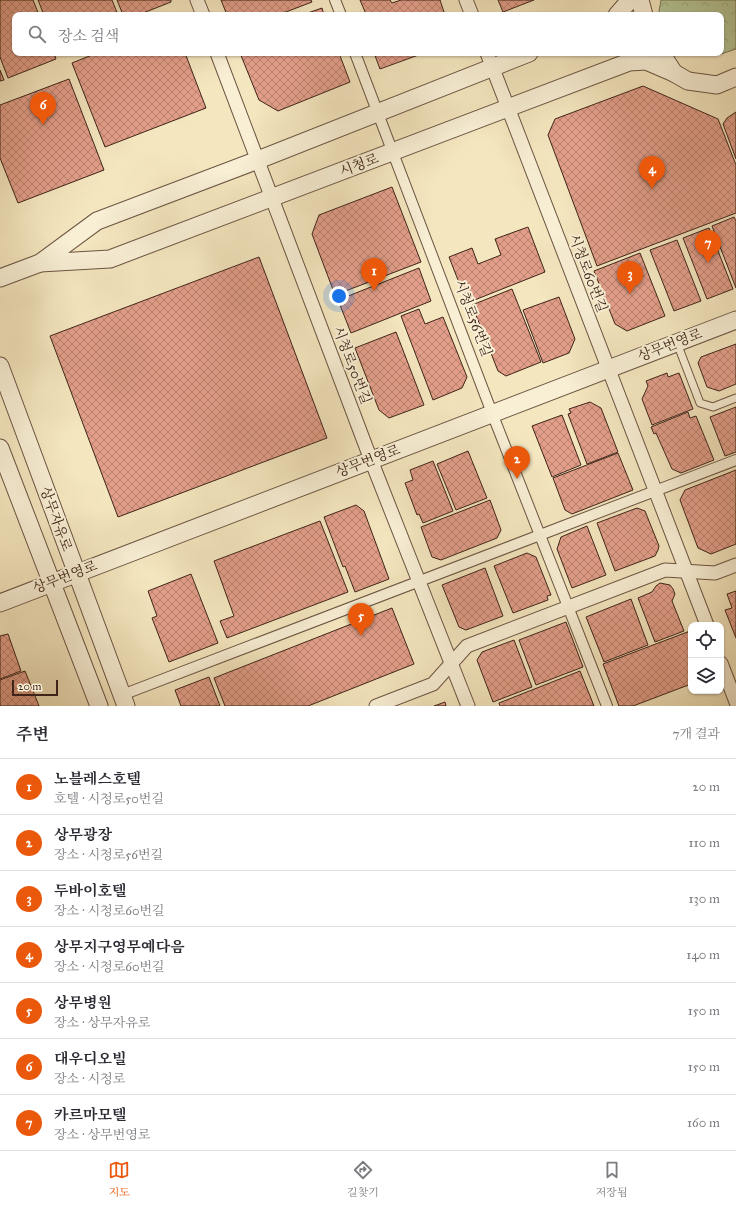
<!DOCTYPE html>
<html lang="ko">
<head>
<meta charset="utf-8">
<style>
  body { margin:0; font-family:"IM FELL Great Primer","Noto Serif KR",serif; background:#f2f2f3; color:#2b2b33 }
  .controls { position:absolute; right:12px; bottom:12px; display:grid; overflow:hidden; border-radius:8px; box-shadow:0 1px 3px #0004 }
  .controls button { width:36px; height:36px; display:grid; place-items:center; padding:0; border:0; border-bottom:1px solid #e1e1e2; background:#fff; color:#2b2b33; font:20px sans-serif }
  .scale { position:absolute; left:12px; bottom:10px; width:46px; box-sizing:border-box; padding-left:4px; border:2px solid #3f2419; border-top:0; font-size:11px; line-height:14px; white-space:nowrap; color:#3f2419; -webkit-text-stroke:3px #f8efd5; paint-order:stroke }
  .you { position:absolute; left:339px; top:296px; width:14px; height:14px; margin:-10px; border:3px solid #fff; border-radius:50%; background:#1a73e8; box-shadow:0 0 0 6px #1a73e833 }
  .badge { display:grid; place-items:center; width:26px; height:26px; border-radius:50%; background:#ea580c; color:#fff; font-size:13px; font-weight:700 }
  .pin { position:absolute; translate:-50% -33px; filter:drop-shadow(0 1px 2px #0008) }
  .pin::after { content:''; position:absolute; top:21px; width:14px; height:12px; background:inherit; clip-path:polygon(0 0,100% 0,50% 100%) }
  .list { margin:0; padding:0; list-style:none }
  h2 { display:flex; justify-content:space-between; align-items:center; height:52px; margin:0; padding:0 16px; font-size:17px }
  h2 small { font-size:13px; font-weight:400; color:#7c7c81 }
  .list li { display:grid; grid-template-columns:26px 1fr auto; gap:12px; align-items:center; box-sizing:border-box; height:56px; padding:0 16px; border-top:1px solid #e1e1e2 }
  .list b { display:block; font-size:15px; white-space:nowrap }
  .list p { margin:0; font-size:13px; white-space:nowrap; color:#7c7c81 }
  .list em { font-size:13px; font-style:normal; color:#7c7c81 }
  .icon { flex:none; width:22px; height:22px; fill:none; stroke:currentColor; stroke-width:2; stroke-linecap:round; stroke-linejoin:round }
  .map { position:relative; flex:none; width:736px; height:706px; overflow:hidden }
  .search { position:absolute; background:#fff; box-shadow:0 1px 3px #0004; left:12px; right:12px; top:12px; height:44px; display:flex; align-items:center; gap:10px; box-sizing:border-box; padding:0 14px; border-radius:8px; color:#7c7c81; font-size:15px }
  .sheet { height:444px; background:#fff }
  nav { display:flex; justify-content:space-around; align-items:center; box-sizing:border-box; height:56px; border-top:1px solid #e1e1e2; background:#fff; font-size:11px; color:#7c7c81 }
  nav a { display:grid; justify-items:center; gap:2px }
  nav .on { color:#ea580c }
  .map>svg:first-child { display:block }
  .park { fill:url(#park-crowns); stroke:#7a7558 }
  .building { fill:url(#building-cross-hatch); stroke:#3f2419 }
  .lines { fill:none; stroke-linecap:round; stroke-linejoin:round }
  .service-casing { stroke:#6c5442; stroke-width:9 }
  .pedestrian-casing { stroke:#6c5442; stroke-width:12 }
  .minor-casing { stroke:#6c5442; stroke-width:15 }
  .tertiary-casing { stroke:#6c5442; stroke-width:19 }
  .service { stroke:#f8efd5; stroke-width:7 }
  .pedestrian { stroke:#f8efd5; stroke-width:10 }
  .minor { stroke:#f8efd5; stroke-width:13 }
  .tertiary { stroke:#f8efd5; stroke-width:17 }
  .labels { text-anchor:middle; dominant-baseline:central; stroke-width:4; stroke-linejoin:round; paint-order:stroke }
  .street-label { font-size:14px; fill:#3f2419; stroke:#f8efd5 }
</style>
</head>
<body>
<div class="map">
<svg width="736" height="706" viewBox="0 0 736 706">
  <defs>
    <pattern id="park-crowns" width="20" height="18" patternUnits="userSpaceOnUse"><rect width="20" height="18" fill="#b5c697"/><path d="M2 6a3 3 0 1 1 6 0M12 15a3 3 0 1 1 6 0" fill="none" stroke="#9daa82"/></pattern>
    <pattern id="building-cross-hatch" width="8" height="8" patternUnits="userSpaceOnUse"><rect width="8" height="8" fill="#e29e89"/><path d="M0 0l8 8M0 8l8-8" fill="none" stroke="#b9816f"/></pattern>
  </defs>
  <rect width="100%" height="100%" fill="#f4e6bf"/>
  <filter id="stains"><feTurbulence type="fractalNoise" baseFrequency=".005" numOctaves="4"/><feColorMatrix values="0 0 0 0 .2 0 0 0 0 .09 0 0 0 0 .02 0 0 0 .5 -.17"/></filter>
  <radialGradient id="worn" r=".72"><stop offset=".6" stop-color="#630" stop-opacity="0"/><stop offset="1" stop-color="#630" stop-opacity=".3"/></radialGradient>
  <polygon class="park" points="661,0 736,0 736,49 718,55 695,53 721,53 721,15 660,15 659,11"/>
  <g class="building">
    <polygon points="0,0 33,0 39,15 15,15 15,53 54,53 56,59 8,78 0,57"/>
    <polygon points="38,0 112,0 118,15 44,15"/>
    <polygon points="117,0 171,0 171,2 138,15 123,15"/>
    <polygon points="221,0 311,0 312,2 278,15 227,15"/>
    <polygon points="360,0 390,0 392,3 401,0 440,0 445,15 364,15 366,14"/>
    <polygon points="498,0 534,0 503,12"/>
    <polygon points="322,8 324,15 302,15"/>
    <polygon points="97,53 185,53 206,108 105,147 72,63"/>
    <polygon points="240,53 339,53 350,82 278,111 259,100"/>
    <polygon points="374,53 424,53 380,69"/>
    <polygon points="0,70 4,80 0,81"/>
    <polygon points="69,79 104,170 18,203 0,158 0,105"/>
    <polygon points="643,86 718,119 736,165 736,213 597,266 548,135 555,119"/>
    <polygon points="736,112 736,159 723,124 727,118"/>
    <polygon points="392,187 421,262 335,295 312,234 319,215"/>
    <polygon points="734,217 736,221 736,288 712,226"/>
    <polygon points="528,227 545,272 467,303 449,257 472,248 478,264 501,255 495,239"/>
    <polygon points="709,228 733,289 707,299 683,238"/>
    <polygon points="677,240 701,301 674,311 650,250"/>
    <polygon points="640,253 665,316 627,331 615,324 594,271"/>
    <polygon points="259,257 327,438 118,517 50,336"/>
    <polygon points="419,268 431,301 351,333 338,300"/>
    <polygon points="512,289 541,362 506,376 498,371 472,305"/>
    <polygon points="559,297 575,339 569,353 543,363 523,310"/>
    <polygon points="419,309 425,324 443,317 467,377 462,388 433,400 401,316"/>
    <polygon points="396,332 424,405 389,418 379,410 355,348"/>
    <polygon points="736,344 736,384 719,391 707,387 698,363 701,357"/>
    <polygon points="667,373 668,377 679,373 693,409 652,425 642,399 648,386 646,381"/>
    <polygon points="590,402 601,408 618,452 587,464 568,414 571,413 569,409"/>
    <polygon points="736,407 736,452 725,456 710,417"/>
    <polygon points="688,412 690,418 696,416 714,460 681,473 672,469 656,433 654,434 651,427"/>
    <polygon points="562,415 581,465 552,477 532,426"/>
    <polygon points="468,451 487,498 456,510 437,464"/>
    <polygon points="618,453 633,490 572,514 565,510 553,478"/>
    <polygon points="433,461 453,511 423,523 419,514 417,515 405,483 413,480 410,470"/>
    <polygon points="736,470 736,544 711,554 698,548 680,500 685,490"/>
    <polygon points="490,500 501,530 497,538 441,560 432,557 421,527"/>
    <polygon points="356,505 364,511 389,579 355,592 345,566 343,567 324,517"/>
    <polygon points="637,508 645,511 659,546 658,550 655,556 615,571 597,523"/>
    <polygon points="320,521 348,592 227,638 220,621 234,616 214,561"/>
    <polygon points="587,526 606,575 572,588 557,549 561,537"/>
    <polygon points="527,553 536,557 551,595 547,596 548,600 513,613 494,566"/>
    <polygon points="485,568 503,616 466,630 459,627 442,585"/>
    <polygon points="191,574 218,643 169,662 152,618 157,616 148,591"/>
    <polygon points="660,583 670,585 673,589 675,594 672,601 684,631 655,642 638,598 652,592 656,586"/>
    <polygon points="736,591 736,638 725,610 732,608 727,594"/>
    <polygon points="631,599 648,645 604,662 586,617"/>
    <polygon points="392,608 414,664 308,706 225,706 214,678"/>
    <polygon points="566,622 583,667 536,685 519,640"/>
    <polygon points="690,631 691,684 633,706 619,706 603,664"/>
    <polygon points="8,634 21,671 0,679 0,636"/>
    <polygon points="514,640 532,687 493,702 477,660 482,652"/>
    <polygon points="25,671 39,706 0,706 0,680"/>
    <polygon points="580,671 594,706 500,706 499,703"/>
    <polygon points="209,677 220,706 181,706 175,690"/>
    <polygon points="445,702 446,706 434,706"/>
  </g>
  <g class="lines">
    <defs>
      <polyline id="service" points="677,343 700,403 713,407 736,398"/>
      <g id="pedestrian">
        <polyline points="335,0 341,15"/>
        <polyline points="355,53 492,413 607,706"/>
        <polyline points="122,695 736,460"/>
      </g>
      <g id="minor">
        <polyline points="197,0 203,15"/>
        <polyline points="466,0 472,15"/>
        <polyline points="217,53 371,460 468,706"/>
        <polyline points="487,53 707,625"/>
        <polyline points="721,663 736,702"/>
        <polyline points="376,706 433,684 467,646 665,570 715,573 736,565"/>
      </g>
      <g id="tertiary">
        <polyline points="640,0 644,15"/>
        <polyline points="617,15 630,0"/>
        <polyline points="661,53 674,73 688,81 717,85 736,77"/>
        <polyline points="40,263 110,259 629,62 646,61 674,73"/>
        <polyline points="0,278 40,263 97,221 258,160 529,53"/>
        <polyline points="0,366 126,706"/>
        <polyline points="0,448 99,706"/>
        <polyline points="0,603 736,320"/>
      </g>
    </defs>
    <use href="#service" class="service-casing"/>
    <use href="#pedestrian" class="pedestrian-casing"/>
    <use href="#minor" class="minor-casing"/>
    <use href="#tertiary" class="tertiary-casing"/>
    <use href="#service" class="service"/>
    <use href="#pedestrian" class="pedestrian"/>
    <use href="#minor" class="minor"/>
    <use href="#tertiary" class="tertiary"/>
  </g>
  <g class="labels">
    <g class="street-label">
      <text transform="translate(359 165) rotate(-21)">시청로</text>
      <text transform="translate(588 273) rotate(69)">시청로60번길</text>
      <text transform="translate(473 318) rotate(69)">시청로56번길</text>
      <text transform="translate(670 345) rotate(-21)">상무번영로</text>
      <text transform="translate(352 365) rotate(69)">시청로50번길</text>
      <text transform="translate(368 461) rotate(-21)">상무번영로</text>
      <text transform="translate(56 519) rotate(70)">상무자유로</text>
      <text transform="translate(65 577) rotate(-21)">상무번영로</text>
    </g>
  </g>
  <rect width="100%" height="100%" filter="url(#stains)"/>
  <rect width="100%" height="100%" fill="url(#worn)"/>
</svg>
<div class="controls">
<button><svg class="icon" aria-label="locate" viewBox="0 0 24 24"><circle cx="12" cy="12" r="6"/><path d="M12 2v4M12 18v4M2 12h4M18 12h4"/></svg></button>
<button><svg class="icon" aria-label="layers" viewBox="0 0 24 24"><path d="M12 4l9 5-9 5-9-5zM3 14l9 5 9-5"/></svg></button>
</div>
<div class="scale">20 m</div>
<div class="you"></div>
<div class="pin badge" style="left:374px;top:291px">1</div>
<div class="pin badge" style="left:517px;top:479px">2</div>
<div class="pin badge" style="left:630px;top:294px">3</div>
<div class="pin badge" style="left:652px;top:189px">4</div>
<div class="pin badge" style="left:361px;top:636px">5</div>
<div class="pin badge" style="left:43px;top:125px">6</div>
<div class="pin badge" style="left:708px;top:263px">7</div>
<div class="search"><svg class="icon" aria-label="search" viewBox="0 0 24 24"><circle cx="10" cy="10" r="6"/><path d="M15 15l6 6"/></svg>장소 검색</div>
</div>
<section class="sheet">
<h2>주변<small>7개 결과</small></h2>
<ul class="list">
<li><span class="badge">1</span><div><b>노블레스호텔</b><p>호텔 · 시청로50번길</p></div><em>20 m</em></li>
<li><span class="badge">2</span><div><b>상무광장</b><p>장소 · 시청로56번길</p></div><em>110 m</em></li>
<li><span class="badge">3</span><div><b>두바이호텔</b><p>장소 · 시청로60번길</p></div><em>130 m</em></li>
<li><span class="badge">4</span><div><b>상무지구영무예다음</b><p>장소 · 시청로60번길</p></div><em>140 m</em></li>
<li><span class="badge">5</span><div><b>상무병원</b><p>장소 · 상무자유로</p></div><em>150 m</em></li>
<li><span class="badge">6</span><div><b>대우디오빌</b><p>장소 · 시청로</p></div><em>150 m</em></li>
<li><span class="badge">7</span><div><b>카르마모텔</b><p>장소 · 상무번영로</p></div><em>160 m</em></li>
</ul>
</section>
<nav>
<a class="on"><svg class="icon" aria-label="map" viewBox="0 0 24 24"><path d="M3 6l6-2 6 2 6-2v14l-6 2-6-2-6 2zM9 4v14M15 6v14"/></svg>지도</a>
<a><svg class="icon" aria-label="directions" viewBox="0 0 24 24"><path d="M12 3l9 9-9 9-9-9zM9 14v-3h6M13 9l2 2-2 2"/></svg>길찾기</a>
<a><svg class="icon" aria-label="saved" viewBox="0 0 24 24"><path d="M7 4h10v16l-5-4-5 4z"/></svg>저장됨</a>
</nav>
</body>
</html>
